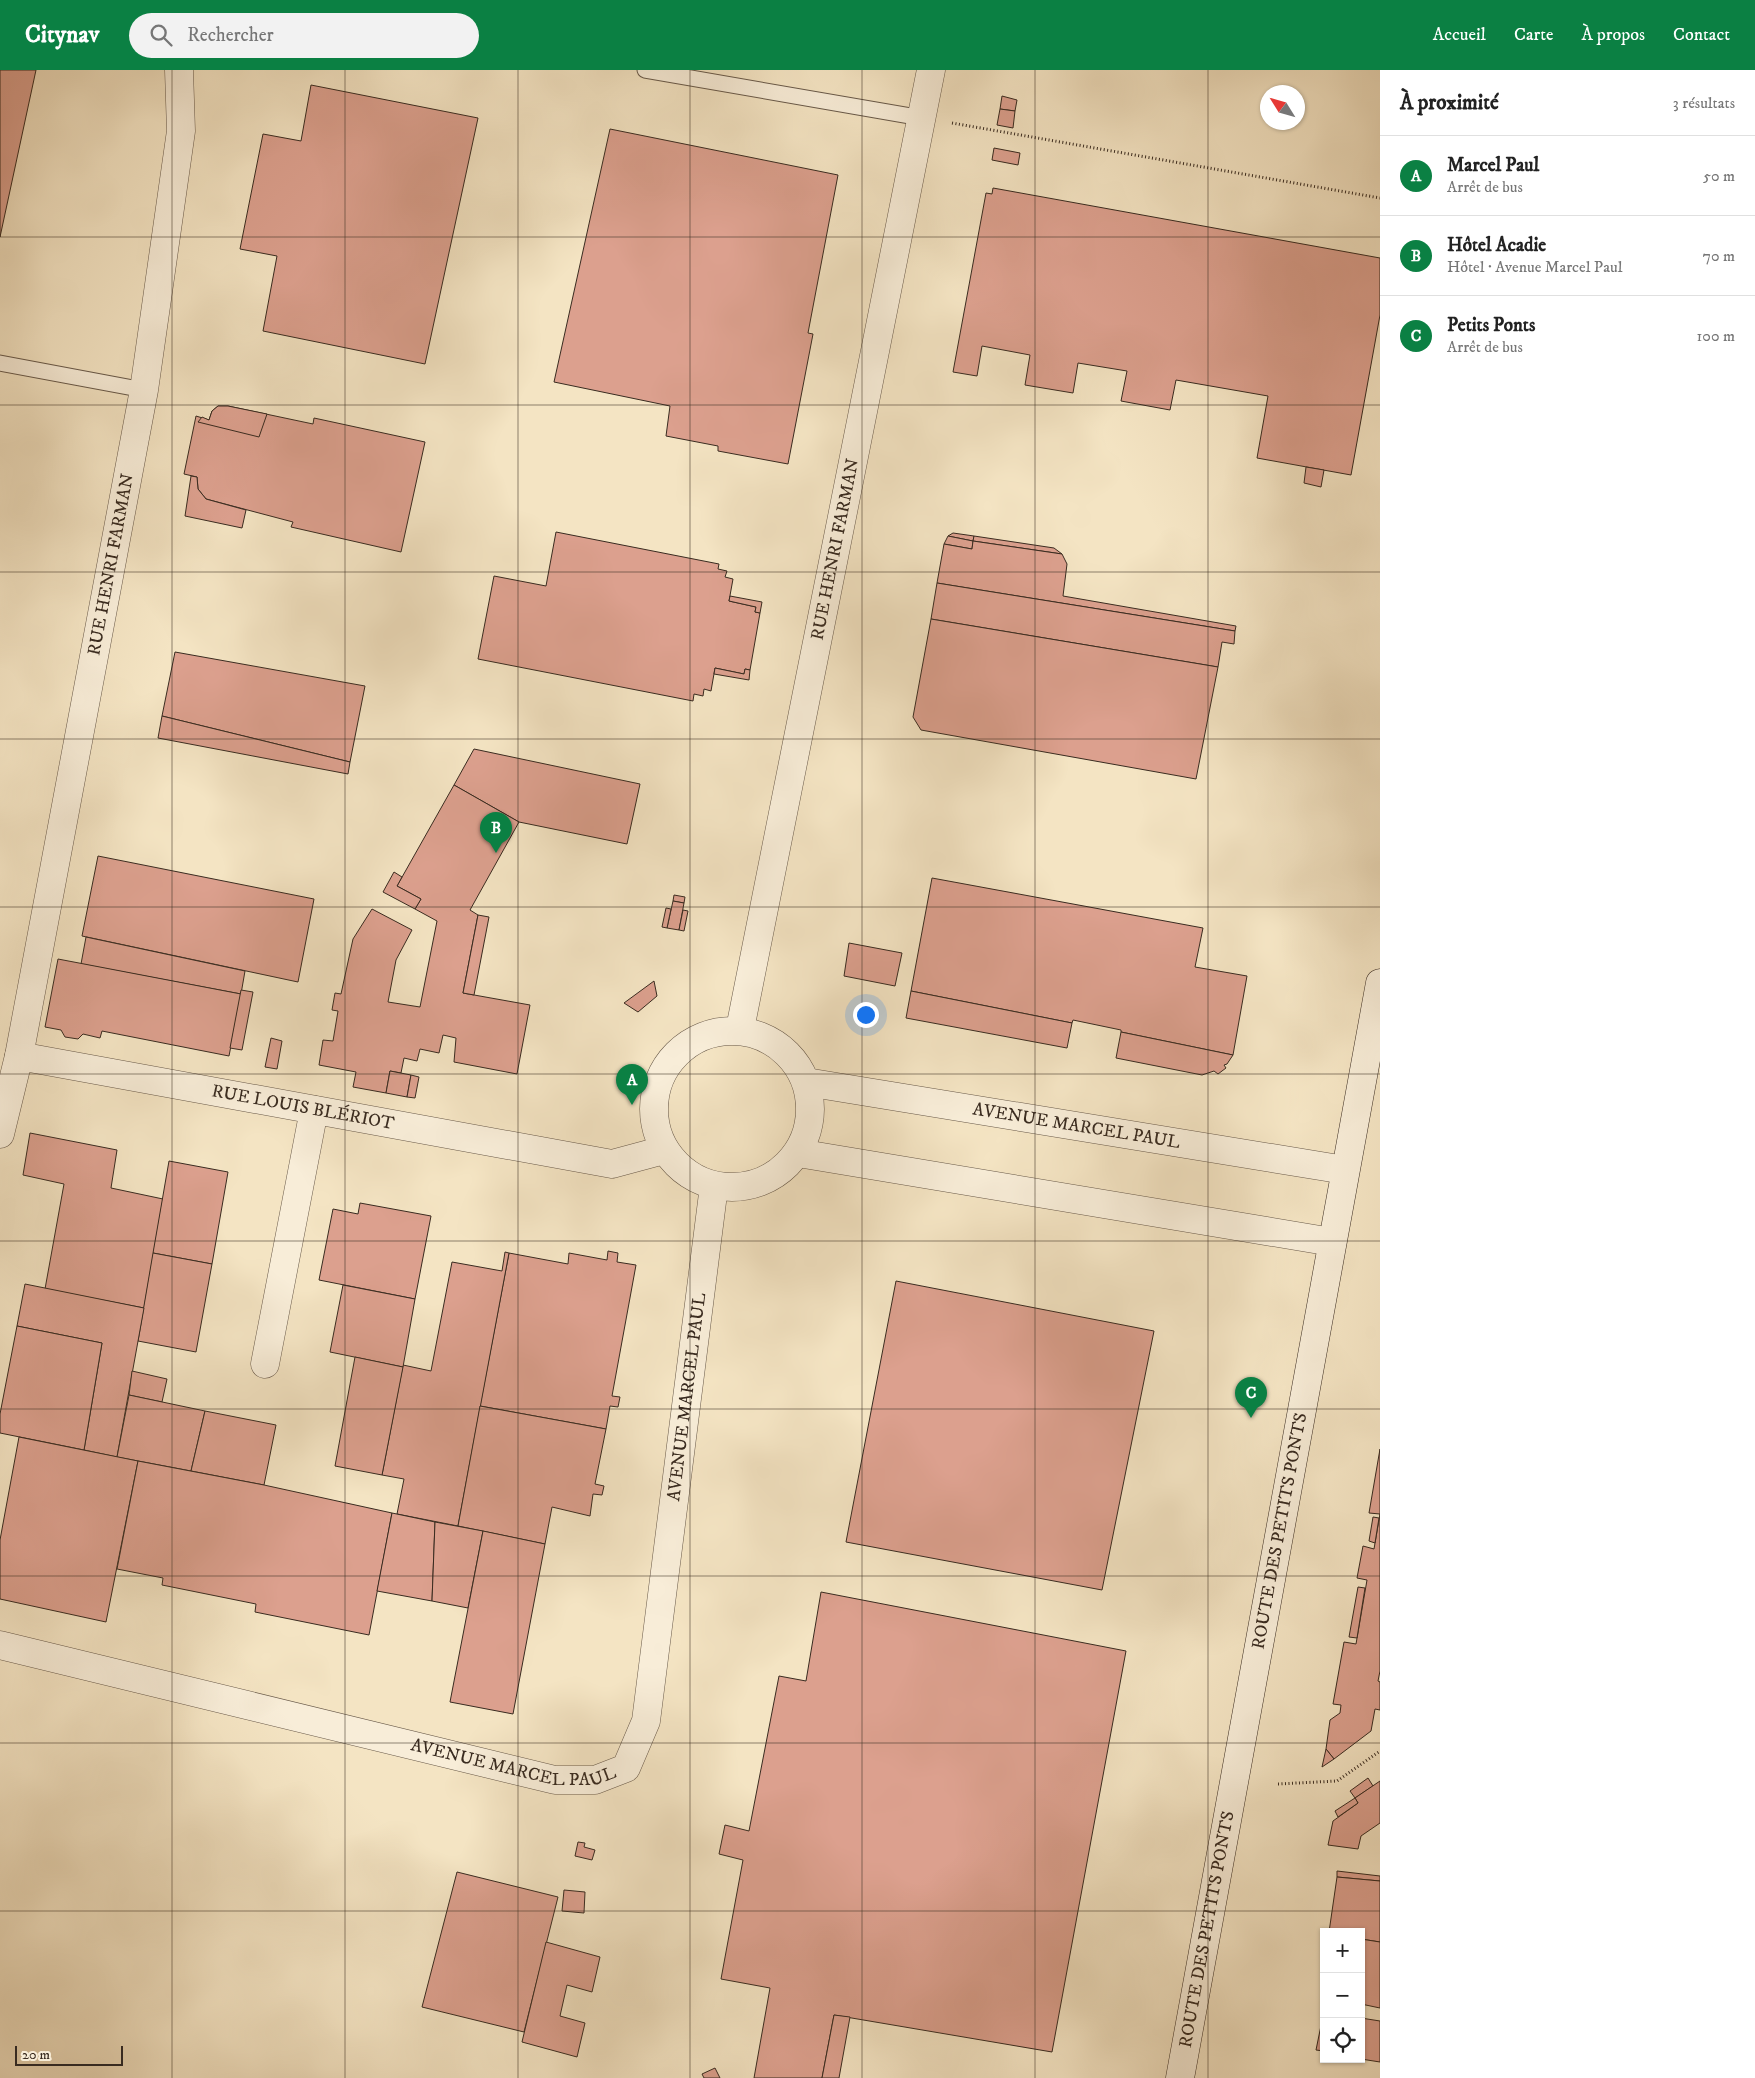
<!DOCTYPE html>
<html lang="fr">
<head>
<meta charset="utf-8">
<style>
  body { margin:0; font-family:"IM FELL DW Pica",serif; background:#f2f2f2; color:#222 }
  .controls { position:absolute; right:15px; bottom:15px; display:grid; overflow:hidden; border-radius:0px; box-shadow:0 1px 4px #0004 }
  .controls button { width:45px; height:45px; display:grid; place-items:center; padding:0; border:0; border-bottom:1px solid #e0e0e0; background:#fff; color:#222; font:25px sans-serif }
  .compass { position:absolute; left:1260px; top:15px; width:45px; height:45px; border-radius:50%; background:#fff; box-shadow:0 1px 4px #0004; rotate:307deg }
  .scale { position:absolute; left:15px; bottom:12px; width:108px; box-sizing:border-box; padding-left:5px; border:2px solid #392b20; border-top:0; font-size:14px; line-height:18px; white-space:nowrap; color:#392b20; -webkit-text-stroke:4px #f8edd8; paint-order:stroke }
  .you { position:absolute; left:865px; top:944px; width:18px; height:18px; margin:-12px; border:4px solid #fff; border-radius:50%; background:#1a73e8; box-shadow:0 0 0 8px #1a73e833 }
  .badge { display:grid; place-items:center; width:32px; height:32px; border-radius:50%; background:#0b8043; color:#fff; font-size:16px; font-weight:700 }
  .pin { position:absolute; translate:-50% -41px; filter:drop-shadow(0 1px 2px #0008) }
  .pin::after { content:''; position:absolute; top:26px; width:18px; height:15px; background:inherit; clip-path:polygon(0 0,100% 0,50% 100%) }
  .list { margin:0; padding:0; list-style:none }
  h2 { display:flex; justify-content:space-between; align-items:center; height:65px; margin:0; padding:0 20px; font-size:21px }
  h2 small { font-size:16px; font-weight:400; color:#767676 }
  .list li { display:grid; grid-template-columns:32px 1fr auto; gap:15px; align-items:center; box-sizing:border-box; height:80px; padding:0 20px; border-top:1px solid #e0e0e0 }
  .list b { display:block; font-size:19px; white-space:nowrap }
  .list p { margin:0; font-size:16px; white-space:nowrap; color:#767676 }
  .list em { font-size:16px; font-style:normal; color:#767676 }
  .icon { flex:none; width:28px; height:28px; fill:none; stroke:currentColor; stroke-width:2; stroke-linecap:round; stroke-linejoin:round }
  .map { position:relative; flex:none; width:1380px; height:2008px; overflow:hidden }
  header { display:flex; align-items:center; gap:30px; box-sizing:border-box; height:70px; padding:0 25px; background:#0b8043; color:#fff }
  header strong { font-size:24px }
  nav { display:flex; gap:28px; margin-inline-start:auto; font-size:18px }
  .search { width:350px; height:45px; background:#f2f2f2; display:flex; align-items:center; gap:12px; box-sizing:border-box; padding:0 18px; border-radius:28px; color:#767676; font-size:19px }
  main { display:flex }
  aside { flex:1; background:#fff }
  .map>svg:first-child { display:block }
  .building { fill:#dca08e; stroke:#392b20 }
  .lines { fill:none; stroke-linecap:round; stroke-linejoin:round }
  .lane-casing { stroke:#685949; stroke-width:17 }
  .street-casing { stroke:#685949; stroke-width:29 }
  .secondary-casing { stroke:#392b20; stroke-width:29 }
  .path { stroke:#392b20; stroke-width:3; stroke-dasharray:1 2.5; stroke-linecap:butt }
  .lane { stroke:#f8edd8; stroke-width:15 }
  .street { stroke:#f8edd8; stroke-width:28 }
  .secondary { stroke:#f8edd8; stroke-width:28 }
  .grid { fill:none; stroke:#392b20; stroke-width:1; stroke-opacity:0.55 }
  .labels { text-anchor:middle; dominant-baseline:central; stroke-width:5; stroke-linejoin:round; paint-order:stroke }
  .street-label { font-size:18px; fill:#392b20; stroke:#f8edd8 }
</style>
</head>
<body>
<header>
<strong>Citynav</strong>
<div class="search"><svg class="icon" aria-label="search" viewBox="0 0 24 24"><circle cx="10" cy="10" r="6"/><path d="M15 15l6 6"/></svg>Rechercher</div>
<nav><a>Accueil</a><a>Carte</a><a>À propos</a><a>Contact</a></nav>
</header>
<main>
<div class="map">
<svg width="1380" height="2008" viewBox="0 0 1380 2008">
  <rect width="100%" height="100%" fill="#f4e4c3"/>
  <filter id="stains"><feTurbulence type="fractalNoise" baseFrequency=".004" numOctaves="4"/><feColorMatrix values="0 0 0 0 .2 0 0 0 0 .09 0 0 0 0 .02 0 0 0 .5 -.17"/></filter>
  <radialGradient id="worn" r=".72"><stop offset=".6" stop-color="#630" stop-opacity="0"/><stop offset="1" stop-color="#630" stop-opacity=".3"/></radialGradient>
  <g class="building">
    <polygon points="0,0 36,0 0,167"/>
    <polygon points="311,15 478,48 425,294 263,261 277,186 240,179 263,64 301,71"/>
    <polygon points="1002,26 1017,30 1015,41 1000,39"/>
    <polygon points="1000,39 1015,41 1013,58 997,55"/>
    <polygon points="610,59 838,105 808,263 813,264 788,394 718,381 718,376 666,366 670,336 554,312"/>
    <polygon points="994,78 1020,83 1018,95 992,90"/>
    <polygon points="993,118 1380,188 1380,245 1351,405 1257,388 1268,326 1176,310 1170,340 1121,331 1127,301 1078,293 1073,323 1025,315 1030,285 982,276 977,306 953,302 986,123 992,124"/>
    <polygon points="218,336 228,336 313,354 314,348 425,372 401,482 291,457 293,452 206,429 198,419 197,407 184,404 196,346 209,350 212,341"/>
    <polygon points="218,336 228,336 267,344 259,367 198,352 202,347 209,350 212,341"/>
    <polygon points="1306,397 1324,400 1321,417 1304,413"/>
    <polygon points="191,406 197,407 198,419 206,429 246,440 242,458 185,446"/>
    <polygon points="556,462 719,494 718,499 727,501 725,507 733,509 729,531 756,537 755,542 760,543 750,600 745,599 744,604 715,598 711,621 704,619 703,626 694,624 693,631 478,589 494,506 546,516"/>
    <polygon points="953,463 974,466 973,471 948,466"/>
    <polygon points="948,466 973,471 972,479 944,474"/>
    <polygon points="974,466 1054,478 1062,484 973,471"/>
    <polygon points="973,471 1062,484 1067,494 1063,526 1236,556 1235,561 937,513 944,474 972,479"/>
    <polygon points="937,513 1235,561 1234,574 1222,572 1218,597 931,549"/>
    <polygon points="730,526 762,532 760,543 755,542 756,537 729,531"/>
    <polygon points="931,549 1218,597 1196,709 921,660 913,647"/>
    <polygon points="175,582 365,616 350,692 162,646"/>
    <polygon points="715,598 744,604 745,599 750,600 749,610 714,604"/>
    <polygon points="162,646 350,692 348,704 158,668"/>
    <polygon points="474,679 640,714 627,774 519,752 454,715"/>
    <polygon points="454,715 519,752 470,840 478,845 463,923 530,935 517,1004 454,992 456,968 443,965 439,983 420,979 417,991 404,988 401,1003 390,1001 386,1023 353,1017 356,1002 319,995 323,970 333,971 338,941 332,940 335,923 341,924 353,869 372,839 412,860 396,890 388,932 420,937 437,851 415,839 421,829 397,816"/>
    <polygon points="98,786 314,829 298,912 82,866"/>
    <polygon points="394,802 402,807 397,816 421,829 415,839 383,822"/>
    <polygon points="932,808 1203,858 1195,897 1247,906 1233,985 1121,962 1121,960 1073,950 1072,953 911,921"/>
    <polygon points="674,825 685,827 684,833 673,831"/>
    <polygon points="673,831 684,833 679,860 667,858"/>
    <polygon points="666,838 671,839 667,858 662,857"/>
    <polygon points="683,840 688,841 684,861 679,860"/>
    <polygon points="478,845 489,847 474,925 463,923"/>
    <polygon points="86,867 245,901 241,924 81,894"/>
    <polygon points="849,873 902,883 895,916 844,906"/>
    <polygon points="58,889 241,924 229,986 102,961 100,968 83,964 78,969 65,967 61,960 45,957"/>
    <polygon points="654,911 657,926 638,942 624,933"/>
    <polygon points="241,920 253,922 242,980 230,978"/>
    <polygon points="911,921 1072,953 1067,978 906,948"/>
    <polygon points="1121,962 1233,985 1227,994 1224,995 1226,998 1218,1004 1214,1001 1202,1005 1116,988"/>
    <polygon points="271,968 282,971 277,999 265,997"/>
    <polygon points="390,1001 411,1005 407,1027 386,1023"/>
    <polygon points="411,1005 419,1007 415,1028 407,1027"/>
    <polygon points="30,1063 117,1080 111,1118 163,1129 144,1238 45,1219 64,1114 23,1105"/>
    <polygon points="169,1091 228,1102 212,1194 153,1183"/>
    <polygon points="360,1133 431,1146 415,1229 319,1210 333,1139 358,1144"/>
    <polygon points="608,1181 618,1183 617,1192 636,1195 612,1326 620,1327 618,1337 610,1336 606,1359 480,1336 509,1183 568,1194 569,1183 607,1190"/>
    <polygon points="505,1182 509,1183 458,1456 397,1444 404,1409 382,1405 403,1295 431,1301 452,1192 502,1201"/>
    <polygon points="153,1183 212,1194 196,1282 138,1271"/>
    <polygon points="896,1211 1154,1261 1102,1520 846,1472"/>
    <polygon points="25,1214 144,1238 117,1387 84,1380 102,1273 17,1256"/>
    <polygon points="343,1215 415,1229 403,1297 330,1282"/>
    <polygon points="17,1256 102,1273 84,1380 0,1363 0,1344"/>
    <polygon points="355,1287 403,1297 382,1405 335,1396"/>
    <polygon points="132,1301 167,1309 162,1332 129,1325"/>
    <polygon points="129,1325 205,1341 191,1401 117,1387"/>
    <polygon points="480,1336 606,1359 595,1414 604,1416 602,1425 593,1424 590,1446 552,1437 545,1474 458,1456"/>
    <polygon points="205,1341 276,1355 264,1415 191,1401"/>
    <polygon points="19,1367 138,1391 106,1552 0,1529 0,1470"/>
    <polygon points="1380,1379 1380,1601 1378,1611 1380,1612 1380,1640 1375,1639 1371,1661 1334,1689 1326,1679 1330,1650 1340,1643 1341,1635 1333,1634 1344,1572 1356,1574 1367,1510 1357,1508 1363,1476 1374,1479 1380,1444 1369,1443"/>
    <polygon points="138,1391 264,1415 392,1443 369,1565 255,1542 256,1534 162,1515 163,1508 117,1499"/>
    <polygon points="392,1443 435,1452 432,1531 377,1521"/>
    <polygon points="1373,1447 1379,1448 1375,1473 1369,1471"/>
    <polygon points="435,1452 483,1461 468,1538 432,1531"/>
    <polygon points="483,1461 545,1474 513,1644 450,1632"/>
    <polygon points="1358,1517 1365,1518 1357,1568 1349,1567"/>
    <polygon points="821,1522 1126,1581 1052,1982 834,1945 822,2008 754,2008 770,1918 721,1909 743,1790 719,1784 725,1755 749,1761 779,1606 806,1611"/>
    <polygon points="1326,1679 1334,1689 1322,1697"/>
    <polygon points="1368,1708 1373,1716 1355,1728 1350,1721"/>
    <polygon points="1380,1711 1380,1753 1361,1766 1358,1779 1328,1775 1333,1751 1358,1733 1355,1728"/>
    <polygon points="1355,1728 1358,1733 1338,1747 1335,1741"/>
    <polygon points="578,1772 585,1773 584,1777 595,1780 592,1790 575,1786"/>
    <polygon points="1337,1801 1380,1806 1380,1811 1337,1807"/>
    <polygon points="457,1802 558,1827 524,1962 422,1937"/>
    <polygon points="1337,1807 1380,1811 1380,1872 1361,1869 1361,1862 1329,1862"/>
    <polygon points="564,1820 585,1822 584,1843 562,1841"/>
    <polygon points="1361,1869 1380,1872 1380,1938 1361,1934"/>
    <polygon points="546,1872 600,1887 592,1922 567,1915 560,1946 585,1953 577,1987 522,1972"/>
    <polygon points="1324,1941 1324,1981 1316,1980"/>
    <polygon points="834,1945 850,1947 839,2008 822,2008"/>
    <polygon points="1361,1948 1380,1951 1380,1992 1361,1989"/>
    <polygon points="715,1998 720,2008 704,2008 702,2004"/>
  </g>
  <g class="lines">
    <defs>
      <g id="lane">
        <polyline points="645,0 922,48"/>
        <polyline points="0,293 144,320"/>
      </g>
      <g id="street">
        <path id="s1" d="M 740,959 L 931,0"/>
        <circle cx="732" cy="1039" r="78"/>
        <path id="s2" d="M 19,986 L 144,320 L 181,61 L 179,0"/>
        <path id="s3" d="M 806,1012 L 1345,1100"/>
        <path id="s4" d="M 0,1064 L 19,986 L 612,1094 L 664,1080"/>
        <polyline points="798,1083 1332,1172"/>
        <polyline points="265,1294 314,1040"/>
        <path id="s5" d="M 0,1575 L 555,1710 L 595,1710 L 626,1698 L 646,1651 L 714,1116"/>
      </g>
      <g id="secondary">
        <path id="s6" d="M 1180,2008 L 1380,913"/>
      </g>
    </defs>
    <use href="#lane" class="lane-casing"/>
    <use href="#street" class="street-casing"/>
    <use href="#secondary" class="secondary-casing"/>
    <g class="path">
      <polyline points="952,53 1380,128"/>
      <polyline points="1278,1714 1337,1711 1380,1681"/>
    </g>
    <use href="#lane" class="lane"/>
    <use href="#street" class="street"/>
    <use href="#secondary" class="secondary"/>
  </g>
  <path class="grid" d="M 172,0 L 172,2008M 345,0 L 345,2008M 518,0 L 518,2008M 690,0 L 690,2008M 862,0 L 862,2008M 1035,0 L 1035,2008M 1208,0 L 1208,2008M 0,167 L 1380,167M 0,335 L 1380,335M 0,502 L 1380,502M 0,669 L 1380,669M 0,837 L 1380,837M 0,1004 L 1380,1004M 0,1171 L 1380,1171M 0,1339 L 1380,1339M 0,1506 L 1380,1506M 0,1673 L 1380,1673M 0,1841 L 1380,1841"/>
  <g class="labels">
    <g class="street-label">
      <text stroke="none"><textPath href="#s1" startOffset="489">RUE HENRI FARMAN</textPath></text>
      <text stroke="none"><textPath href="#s2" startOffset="500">RUE HENRI FARMAN</textPath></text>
      <text stroke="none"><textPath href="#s4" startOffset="369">RUE LOUIS BLÉRIOT</textPath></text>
      <text stroke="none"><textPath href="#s3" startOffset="274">AVENUE MARCEL PAUL</textPath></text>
      <text stroke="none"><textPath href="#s5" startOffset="1022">AVENUE MARCEL PAUL</textPath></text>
      <text stroke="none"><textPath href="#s6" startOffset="556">ROUTE DES PETITS PONTS</textPath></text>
      <text stroke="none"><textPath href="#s5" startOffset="528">AVENUE MARCEL PAUL</textPath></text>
      <text stroke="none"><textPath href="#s6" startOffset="151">ROUTE DES PETITS PONTS</textPath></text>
    </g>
  </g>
  <rect width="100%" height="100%" filter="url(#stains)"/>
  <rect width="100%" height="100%" fill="url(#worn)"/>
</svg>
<div class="controls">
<button>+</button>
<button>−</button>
<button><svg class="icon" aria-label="locate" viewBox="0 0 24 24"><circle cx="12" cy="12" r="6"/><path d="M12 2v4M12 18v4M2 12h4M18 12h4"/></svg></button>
</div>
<svg class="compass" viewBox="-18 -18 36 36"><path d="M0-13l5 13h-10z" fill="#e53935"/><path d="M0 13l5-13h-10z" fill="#767676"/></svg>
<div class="scale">20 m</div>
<div class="you"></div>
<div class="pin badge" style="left:632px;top:1035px">A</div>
<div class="pin badge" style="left:496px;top:783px">B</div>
<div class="pin badge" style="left:1251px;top:1348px">C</div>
</div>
<aside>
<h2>À proximité<small>3 résultats</small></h2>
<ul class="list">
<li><span class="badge">A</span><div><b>Marcel Paul</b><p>Arrêt de bus</p></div><em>50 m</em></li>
<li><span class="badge">B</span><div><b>Hôtel Acadie</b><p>Hôtel · Avenue Marcel Paul</p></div><em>70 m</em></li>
<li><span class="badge">C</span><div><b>Petits Ponts</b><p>Arrêt de bus</p></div><em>100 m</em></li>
</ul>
</aside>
</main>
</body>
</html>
